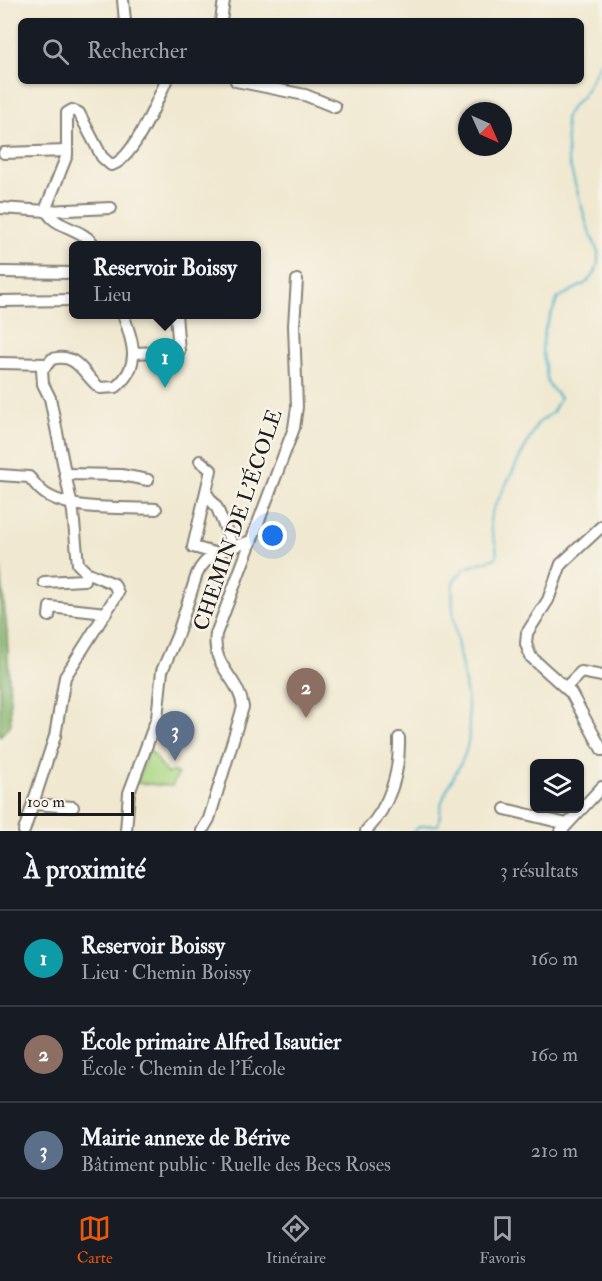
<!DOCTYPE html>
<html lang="fr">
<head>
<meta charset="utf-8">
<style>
  body { margin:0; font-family:"IM FELL Double Pica",serif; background:#20242c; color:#f1f3f6 }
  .controls { position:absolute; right:18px; bottom:18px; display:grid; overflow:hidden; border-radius:9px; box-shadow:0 2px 4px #0004 }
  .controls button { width:54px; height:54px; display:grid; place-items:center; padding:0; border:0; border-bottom:2px solid #363941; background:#171b24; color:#f1f3f6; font:30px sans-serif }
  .compass { position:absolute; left:458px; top:102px; width:54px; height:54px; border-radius:50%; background:#171b24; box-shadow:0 2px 4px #0004; rotate:135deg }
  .scale { position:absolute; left:18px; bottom:15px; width:116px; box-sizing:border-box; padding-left:6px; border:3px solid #1c1c1c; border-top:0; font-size:16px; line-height:21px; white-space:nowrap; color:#1c1c1c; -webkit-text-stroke:4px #f7f3e8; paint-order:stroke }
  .you { position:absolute; left:273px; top:536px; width:21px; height:21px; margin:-15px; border:4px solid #fff; border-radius:50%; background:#1a73e8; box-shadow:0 0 0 9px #1a73e833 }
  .badge { display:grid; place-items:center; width:39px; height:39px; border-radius:50%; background:#ea580c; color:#fff; font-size:20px; font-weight:700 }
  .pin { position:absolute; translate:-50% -50px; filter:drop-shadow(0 2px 3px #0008) }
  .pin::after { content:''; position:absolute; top:32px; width:21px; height:18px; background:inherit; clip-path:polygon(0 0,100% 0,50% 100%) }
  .popup { position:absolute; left:69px; top:241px; width:192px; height:78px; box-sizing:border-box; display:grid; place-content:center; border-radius:9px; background:#171b24; filter:drop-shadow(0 2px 4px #0005); font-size:20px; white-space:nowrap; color:#9ea1a6 }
  .popup b { font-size:22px; color:#f1f3f6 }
  .popup::after { content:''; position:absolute; left:50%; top:100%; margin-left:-12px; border:12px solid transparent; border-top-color:#171b24 }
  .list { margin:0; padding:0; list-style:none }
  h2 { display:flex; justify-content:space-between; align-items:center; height:78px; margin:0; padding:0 24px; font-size:26px }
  h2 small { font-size:20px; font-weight:400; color:#9ea1a6 }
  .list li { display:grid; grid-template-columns:39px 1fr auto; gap:18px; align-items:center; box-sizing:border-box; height:96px; padding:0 24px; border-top:2px solid #363941 }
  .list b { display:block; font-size:22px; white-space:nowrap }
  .list p { margin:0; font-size:20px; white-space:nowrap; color:#9ea1a6 }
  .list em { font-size:20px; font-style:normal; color:#9ea1a6 }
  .icon { flex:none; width:33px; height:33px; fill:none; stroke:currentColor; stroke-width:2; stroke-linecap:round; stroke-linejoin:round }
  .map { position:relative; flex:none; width:602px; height:831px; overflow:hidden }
  .search { position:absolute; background:#171b24; box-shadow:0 2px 4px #0004; left:18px; right:18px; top:18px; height:66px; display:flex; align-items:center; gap:15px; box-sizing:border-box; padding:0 21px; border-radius:9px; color:#9ea1a6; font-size:22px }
  .sheet { height:366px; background:#171b24 }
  nav { display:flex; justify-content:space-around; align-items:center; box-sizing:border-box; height:84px; border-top:2px solid #363941; background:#171b24; font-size:16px; color:#9ea1a6 }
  nav a { display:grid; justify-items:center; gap:3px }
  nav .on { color:#ea580c }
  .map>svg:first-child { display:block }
  .green { fill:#abd885; stroke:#647a50; stroke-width:1.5 }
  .forest { fill:#88b872; stroke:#526a47; stroke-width:1.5 }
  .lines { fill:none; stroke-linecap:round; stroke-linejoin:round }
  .stream { stroke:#4cb2ca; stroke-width:2 }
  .minor-casing { stroke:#868276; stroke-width:14 }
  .minor { stroke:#fff; stroke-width:10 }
  .labels { text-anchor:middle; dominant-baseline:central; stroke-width:5; stroke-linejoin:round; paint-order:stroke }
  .street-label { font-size:21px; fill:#1c1c1c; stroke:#f7f3e8 }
</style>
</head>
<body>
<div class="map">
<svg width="602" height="831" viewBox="0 0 602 831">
  <rect width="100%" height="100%" fill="#f7f3e8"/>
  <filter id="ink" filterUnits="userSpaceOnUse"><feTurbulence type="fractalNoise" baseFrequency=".0167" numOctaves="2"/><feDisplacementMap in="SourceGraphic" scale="12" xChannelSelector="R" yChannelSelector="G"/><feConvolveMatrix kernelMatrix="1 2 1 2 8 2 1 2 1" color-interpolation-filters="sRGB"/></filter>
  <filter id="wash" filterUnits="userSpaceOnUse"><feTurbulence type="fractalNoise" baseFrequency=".008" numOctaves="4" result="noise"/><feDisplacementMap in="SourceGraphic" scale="24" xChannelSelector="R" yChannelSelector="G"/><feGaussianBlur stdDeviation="1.35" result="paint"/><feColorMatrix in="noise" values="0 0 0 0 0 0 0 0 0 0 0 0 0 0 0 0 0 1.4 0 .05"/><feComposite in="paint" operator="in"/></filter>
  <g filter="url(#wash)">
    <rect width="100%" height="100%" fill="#f0e8d0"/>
    <polygon class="green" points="152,752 167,774 173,771 178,774 172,786 137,783 146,756"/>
    <polygon class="forest" points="0,561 7,633 11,724 0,736"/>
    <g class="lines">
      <path class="stream" d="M 414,831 L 420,826 L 438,825 C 441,817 439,810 442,802 C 449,779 468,760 469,734 C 471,683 449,633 453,582 L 465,568 L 496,558 C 500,541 485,530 492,512 L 537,424 L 553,412 L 560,398 L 548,384 L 542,348 L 545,329 L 558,298 L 586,283 L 595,273 L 598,263 L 598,252 L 587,225 L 568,159 L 565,118 L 573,105 L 582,97 L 602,60"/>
    </g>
  </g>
  <g filter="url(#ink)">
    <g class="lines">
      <defs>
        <g id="minor">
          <polyline points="123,0 125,21"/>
          <polyline points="221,21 224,0"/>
          <polyline points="236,81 305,95 335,107"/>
          <polyline points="4,153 67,151"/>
          <polyline points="0,208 47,211 111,208"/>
          <path d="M 95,246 C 81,226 51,228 46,208 L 67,155 L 67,113 L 72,110 L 79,113 L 102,157 L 111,165 C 133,161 157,101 166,81"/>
          <polyline points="0,272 74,273"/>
          <polyline points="0,301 74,300"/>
          <polyline points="135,353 179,351 176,314"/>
          <polyline points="0,363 47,364"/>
          <polyline points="200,461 211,470 193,547 215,553"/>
          <polyline points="65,474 121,475 148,480"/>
          <path d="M 0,475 L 29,477 C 36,484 39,491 49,496 C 76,511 125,507 156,509"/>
          <polyline points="206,493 217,508 233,547"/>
          <polyline points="602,526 561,564 548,600 527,633 526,644 531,657 571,693 602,750"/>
          <polyline points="44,582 84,580 86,572"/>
          <polyline points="49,616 50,607 106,613"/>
          <polyline points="566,687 581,672 602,676"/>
          <polyline points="34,804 73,807"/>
          <polyline points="505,809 567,824"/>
          <path d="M 24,831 L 55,736 L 65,677 L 118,593 L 114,584 L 86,572 L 78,564 L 73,512 L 50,398 L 43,384 L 42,370 L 52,359 C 78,352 83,375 100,388 L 116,387 C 142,365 133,343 123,314"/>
          <path d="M 126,831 L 129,793 L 157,718 L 162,671 L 177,636 L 197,574 C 207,552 230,548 251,541"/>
          <path d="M 202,831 L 209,819 L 243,707 C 239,677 211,667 216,634 L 294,428 L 297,407 L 294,325 L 297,280"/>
          <path d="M 366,831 C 390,806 400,772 399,738"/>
          <polyline points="561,831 602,787"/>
        </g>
      </defs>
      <use href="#minor" class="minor-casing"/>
      <use href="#minor" class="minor"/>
    </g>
  </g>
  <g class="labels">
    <g class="street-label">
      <text transform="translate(238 520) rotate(-71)">CHEMIN DE L'ÉCOLE</text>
    </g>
  </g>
</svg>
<div class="controls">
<button><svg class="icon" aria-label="layers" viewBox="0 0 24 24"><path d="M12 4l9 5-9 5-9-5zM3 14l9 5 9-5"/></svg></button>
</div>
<svg class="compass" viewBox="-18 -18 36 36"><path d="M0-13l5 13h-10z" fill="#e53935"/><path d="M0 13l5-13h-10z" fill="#9ea1a6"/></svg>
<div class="scale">100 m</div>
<div class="you"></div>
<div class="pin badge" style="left:165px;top:388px;background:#0f9aa8">1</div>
<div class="popup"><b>Reservoir Boissy</b>Lieu</div>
<div class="pin badge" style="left:306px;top:718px;background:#8d6e63">2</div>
<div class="pin badge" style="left:175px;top:761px;background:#5c6f8a">3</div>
<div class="search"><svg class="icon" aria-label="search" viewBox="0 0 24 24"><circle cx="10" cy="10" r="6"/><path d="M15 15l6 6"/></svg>Rechercher</div>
</div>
<section class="sheet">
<h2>À proximité<small>3 résultats</small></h2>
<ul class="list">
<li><span class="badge" style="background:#0f9aa8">1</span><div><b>Reservoir Boissy</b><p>Lieu · Chemin Boissy</p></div><em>160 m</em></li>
<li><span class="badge" style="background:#8d6e63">2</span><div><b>École primaire Alfred Isautier</b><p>École · Chemin de l'École</p></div><em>160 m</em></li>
<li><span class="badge" style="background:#5c6f8a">3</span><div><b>Mairie annexe de Bérive</b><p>Bâtiment public · Ruelle des Becs Roses</p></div><em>210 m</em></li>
</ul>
</section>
<nav>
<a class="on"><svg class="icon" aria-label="map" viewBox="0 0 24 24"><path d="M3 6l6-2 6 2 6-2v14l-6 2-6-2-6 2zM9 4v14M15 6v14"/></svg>Carte</a>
<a><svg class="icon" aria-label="directions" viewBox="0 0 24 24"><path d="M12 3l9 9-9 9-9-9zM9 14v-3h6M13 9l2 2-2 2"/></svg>Itinéraire</a>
<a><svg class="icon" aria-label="saved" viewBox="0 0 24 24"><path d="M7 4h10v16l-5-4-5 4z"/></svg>Favoris</a>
</nav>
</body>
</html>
